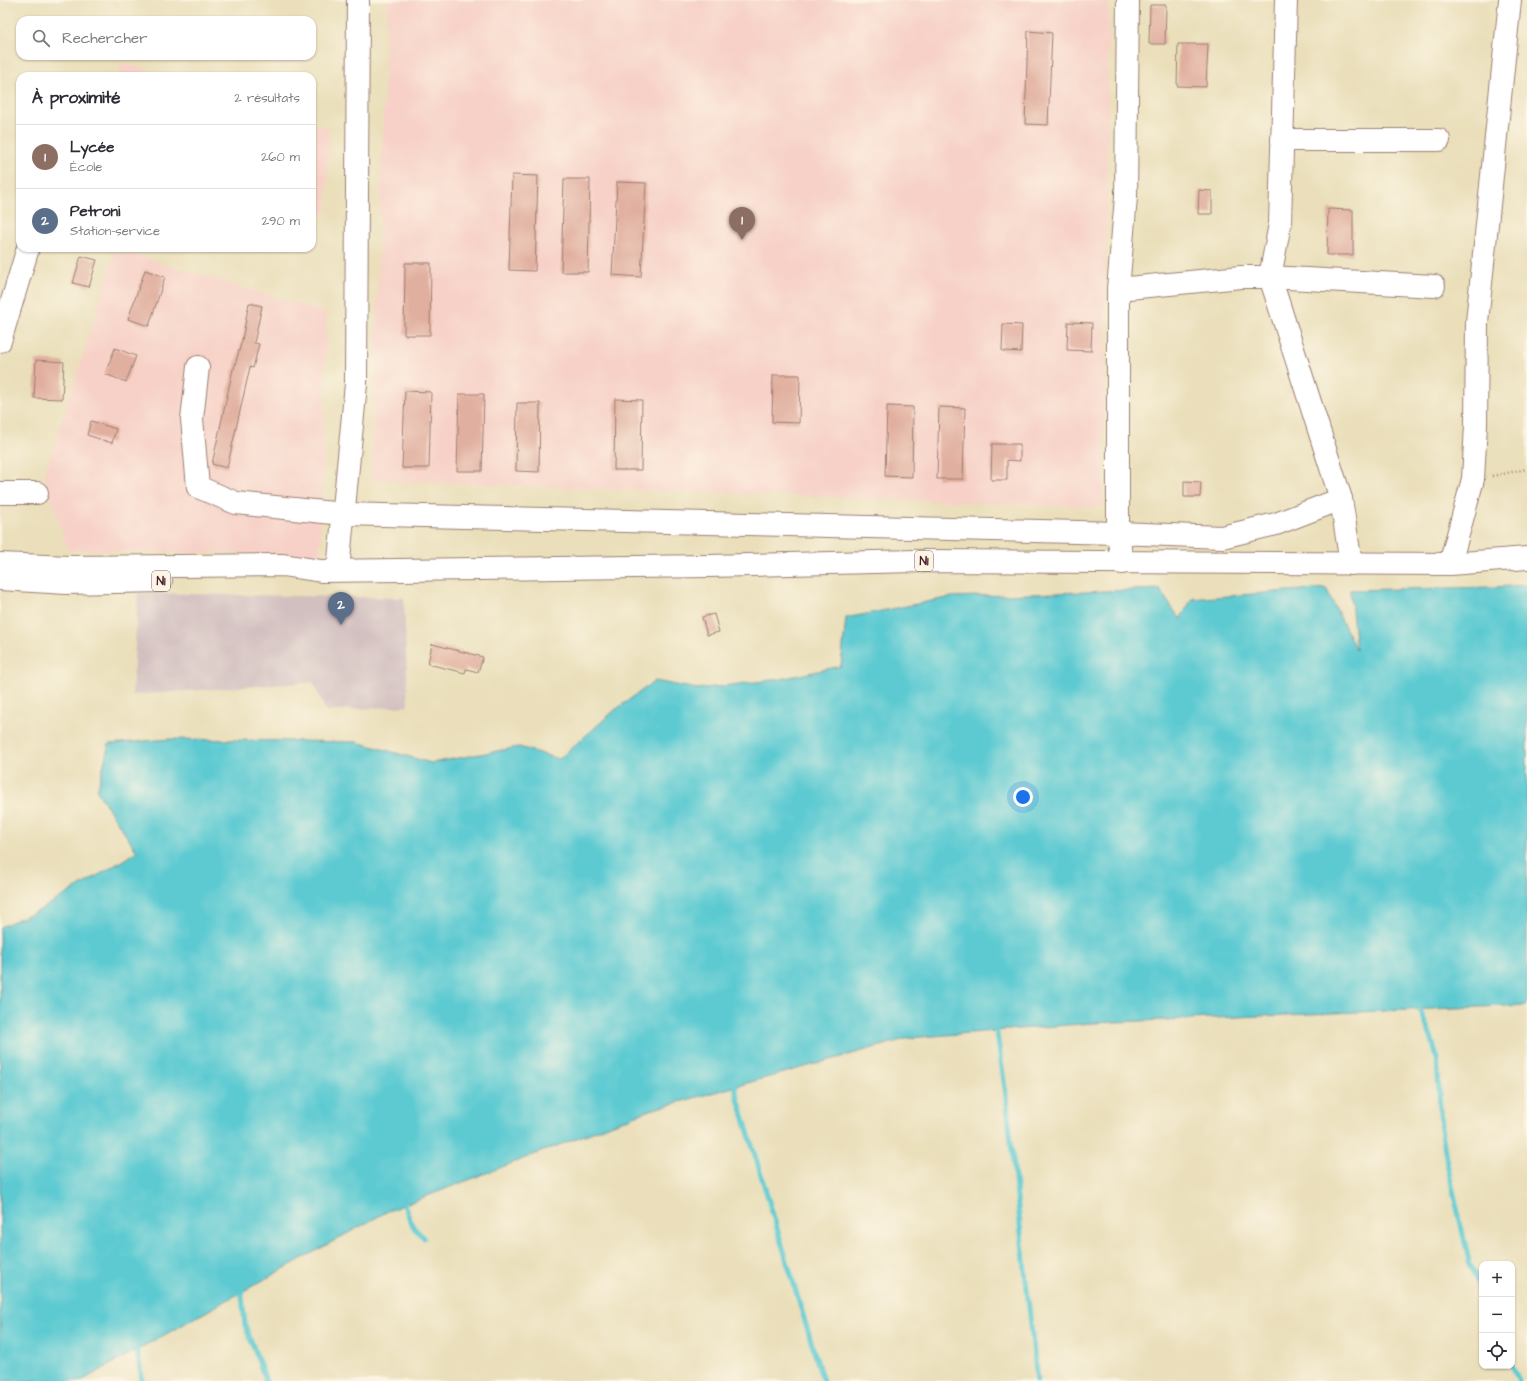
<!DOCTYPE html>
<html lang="fr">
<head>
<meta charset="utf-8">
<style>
  body { margin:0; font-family:"Architects Daughter",sans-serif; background:#f7f7f7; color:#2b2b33 }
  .controls { position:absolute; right:12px; bottom:12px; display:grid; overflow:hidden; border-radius:8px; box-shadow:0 1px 3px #0004 }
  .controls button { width:36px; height:36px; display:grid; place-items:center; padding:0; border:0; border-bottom:1px solid #e1e1e2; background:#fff; color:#2b2b33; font:20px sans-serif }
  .you { position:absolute; left:1023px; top:797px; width:14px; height:14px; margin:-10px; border:3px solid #fff; border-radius:50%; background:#1a73e8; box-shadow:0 0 0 6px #1a73e833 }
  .badge { display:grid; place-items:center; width:26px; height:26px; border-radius:50%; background:#db2777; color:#fff; font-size:13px; font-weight:700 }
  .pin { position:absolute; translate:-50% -33px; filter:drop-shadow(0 1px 2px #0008) }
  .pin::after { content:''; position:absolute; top:21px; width:14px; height:12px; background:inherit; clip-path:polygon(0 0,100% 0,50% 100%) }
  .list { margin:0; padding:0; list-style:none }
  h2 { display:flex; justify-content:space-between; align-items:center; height:52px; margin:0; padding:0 16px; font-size:17px }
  h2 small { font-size:13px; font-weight:400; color:#7c7c81 }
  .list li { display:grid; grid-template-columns:26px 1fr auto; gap:12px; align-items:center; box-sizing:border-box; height:64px; padding:0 16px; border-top:1px solid #e1e1e2 }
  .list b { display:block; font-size:15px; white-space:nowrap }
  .list p { margin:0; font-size:13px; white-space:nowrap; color:#7c7c81 }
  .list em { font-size:13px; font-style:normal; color:#7c7c81 }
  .icon { flex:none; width:22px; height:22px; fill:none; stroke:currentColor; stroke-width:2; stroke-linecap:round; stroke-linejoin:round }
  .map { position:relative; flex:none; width:1527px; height:1381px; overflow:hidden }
  .search { position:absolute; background:#fff; box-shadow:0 1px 3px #0004; left:16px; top:16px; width:300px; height:44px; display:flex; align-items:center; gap:10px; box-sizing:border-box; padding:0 14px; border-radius:12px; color:#7c7c81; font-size:15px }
  .panel { position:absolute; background:#fff; box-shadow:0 1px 3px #0004; left:16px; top:72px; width:300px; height:180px; border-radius:12px }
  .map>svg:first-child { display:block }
  .built { fill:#f7d1c7 }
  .industrial { fill:#d2bfc0 }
  .water { fill:#5dcad2; stroke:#54747e }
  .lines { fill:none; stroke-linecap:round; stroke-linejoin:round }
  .stream { stroke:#5dcad2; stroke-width:5 }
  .building { fill:#e1af9f }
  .minor-casing { stroke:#9a7f72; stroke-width:24 }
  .highway-casing { stroke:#9a7f72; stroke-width:24 }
  .path { stroke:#9a7f72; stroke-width:2.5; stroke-dasharray:1 3; stroke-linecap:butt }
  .minor { stroke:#fff; stroke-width:22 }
  .highway { stroke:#fff; stroke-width:22 }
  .labels { text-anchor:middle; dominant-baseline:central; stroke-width:4; stroke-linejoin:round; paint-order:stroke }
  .shield { fill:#fcf5e5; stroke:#7f5f63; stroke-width:1 }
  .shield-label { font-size:12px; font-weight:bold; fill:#4a1f2b }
</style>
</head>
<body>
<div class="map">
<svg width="1527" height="1381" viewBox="0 0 1527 1381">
  <rect width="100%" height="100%" fill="#fcf5e5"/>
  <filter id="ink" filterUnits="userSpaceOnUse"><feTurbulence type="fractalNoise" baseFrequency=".025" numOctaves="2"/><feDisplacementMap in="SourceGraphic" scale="8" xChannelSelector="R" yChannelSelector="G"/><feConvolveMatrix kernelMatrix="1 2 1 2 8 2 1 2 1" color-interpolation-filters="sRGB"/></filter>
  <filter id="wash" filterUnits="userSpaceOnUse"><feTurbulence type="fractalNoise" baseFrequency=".012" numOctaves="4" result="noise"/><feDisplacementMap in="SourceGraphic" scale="16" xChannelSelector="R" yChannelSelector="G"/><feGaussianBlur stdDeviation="0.9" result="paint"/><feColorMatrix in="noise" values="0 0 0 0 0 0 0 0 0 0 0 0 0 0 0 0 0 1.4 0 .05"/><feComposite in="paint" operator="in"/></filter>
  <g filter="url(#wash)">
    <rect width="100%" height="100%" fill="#eadfba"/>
    <g class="built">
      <polygon points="387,0 1109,0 1103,507 371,480"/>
      <polygon points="122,62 165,76 118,76"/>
      <polygon points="312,123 329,129 326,215 312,211"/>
      <polygon points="116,249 327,313 320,555 68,550 44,477"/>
    </g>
    <polygon class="industrial" points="138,593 404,598 408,706 326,711 313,682 132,695"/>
    <polygon class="water" points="1527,585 1527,1005 1092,1023 909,1038 647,1111 388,1211 81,1381 0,1381 0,927 40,910 137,852 97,791 109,744 170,739 357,742 431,763 519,747 559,759 615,710 655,681 697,689 781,679 841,666 846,618 952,597 1159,589 1180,619 1192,599 1326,588 1356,650 1350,590 1494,587"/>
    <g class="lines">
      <g class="stream">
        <polyline points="1418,1004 1432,1040 1437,1057 1441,1128 1448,1168 1469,1261 1482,1293"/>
        <polyline points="996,1026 1006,1095 1037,1381"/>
        <polyline points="735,1080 736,1092 823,1381"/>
        <polyline points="402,1200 413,1227 424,1238"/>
        <polyline points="241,1286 245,1325 266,1381"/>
        <polyline points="136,1344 142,1381"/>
        <polyline points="1512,1365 1519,1381"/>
      </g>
    </g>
    <g id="blocks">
      <g class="building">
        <polygon points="1150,5 1166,5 1165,44 1149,44"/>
        <polygon points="1028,31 1052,33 1048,125 1025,124"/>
        <polygon points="1178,44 1208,44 1206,87 1177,86"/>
        <polygon points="512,175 538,176 535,271 509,270"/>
        <polygon points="564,179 590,179 588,272 561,272"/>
        <polygon points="617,182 646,183 641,277 612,275"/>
        <polygon points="1199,190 1212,191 1212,214 1198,214"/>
        <polygon points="1328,209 1353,210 1353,255 1327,255"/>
        <polygon points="81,256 97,260 89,287 73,283"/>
        <polygon points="405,263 431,263 430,335 404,335"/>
        <polygon points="145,270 165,277 149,326 128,319"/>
        <polygon points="249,303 262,306 254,343 259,344 253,368 250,367 227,468 212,464 233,369 234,369 242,340"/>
        <polygon points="1068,322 1092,323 1091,351 1067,350"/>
        <polygon points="1003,324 1022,325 1021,352 1002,351"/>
        <polygon points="115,348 136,356 126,382 105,374"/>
        <polygon points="36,360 64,362 62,399 34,398"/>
        <polygon points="773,375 800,375 799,423 772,422"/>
        <polygon points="405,391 431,392 429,468 402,468"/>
        <polygon points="459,394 484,394 482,471 457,471"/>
        <polygon points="615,399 642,400 641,470 614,470"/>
        <polygon points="517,403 540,403 539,472 516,471"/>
        <polygon points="887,406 913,407 912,477 885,476"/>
        <polygon points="939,407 965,408 963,479 937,479"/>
        <polygon points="91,421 116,429 112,443 87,435"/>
        <polygon points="992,444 1020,444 1020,461 1007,460 1007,480 991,480"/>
        <polygon points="1184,481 1201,482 1200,497 1184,497"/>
        <polygon points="714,614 719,632 707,635 702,617"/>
        <polygon points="432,644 483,657 478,672 466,669 465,673 428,664"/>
      </g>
    </g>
  </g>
  <g filter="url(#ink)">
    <use href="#blocks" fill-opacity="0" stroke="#9a7f72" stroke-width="1"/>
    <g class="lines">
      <defs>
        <g id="minor">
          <polyline points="1286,0 1280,224 1270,277 1341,499 1351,564"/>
          <polyline points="1282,140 1439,140"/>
          <polyline points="1118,289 1241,277 1270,277 1434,286"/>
          <polyline points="0,341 28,248"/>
          <polyline points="198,367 192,419 198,487 236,503 343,514 1118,533 1118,289 1126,197 1128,0"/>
          <polyline points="0,493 37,493"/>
          <polyline points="1122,563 1118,533 1222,537 1276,524 1341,499"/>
          <polyline points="1450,564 1473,479 1476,425 1477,322 1510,0"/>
          <polyline points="338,570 356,384 358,0"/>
        </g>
        <g id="highway">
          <polyline points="0,564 68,567 283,565 321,571 709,566 916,561 1450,564 1527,558"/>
          <polyline points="0,579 66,583 161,581"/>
        </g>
      </defs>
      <use href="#minor" class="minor-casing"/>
      <use href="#highway" class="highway-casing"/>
      <polyline class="path" points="1492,476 1527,469"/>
      <use href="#minor" class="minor"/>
      <use href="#highway" class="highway"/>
    </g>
  </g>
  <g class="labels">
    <g class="shield">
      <rect x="915" y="551" width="18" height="20" rx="3"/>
      <rect x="152" y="571" width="18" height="20" rx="3"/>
    </g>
    <g class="shield-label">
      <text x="924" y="561">N1</text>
      <text x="161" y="581">N1</text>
    </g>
  </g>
</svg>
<div class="controls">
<button>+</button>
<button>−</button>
<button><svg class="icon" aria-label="locate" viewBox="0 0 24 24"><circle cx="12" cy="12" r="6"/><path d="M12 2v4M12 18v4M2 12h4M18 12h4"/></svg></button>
</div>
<div class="you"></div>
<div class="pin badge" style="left:742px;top:240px;background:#8d6e63">1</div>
<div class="pin badge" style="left:341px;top:625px;background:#5c6f8a">2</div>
<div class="search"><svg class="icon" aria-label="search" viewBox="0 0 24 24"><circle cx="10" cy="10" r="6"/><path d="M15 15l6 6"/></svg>Rechercher</div>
<section class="panel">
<h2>À proximité<small>2 résultats</small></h2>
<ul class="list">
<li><span class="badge" style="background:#8d6e63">1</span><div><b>Lycée</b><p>École</p></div><em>260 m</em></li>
<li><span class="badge" style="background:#5c6f8a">2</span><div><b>Petroni</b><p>Station-service</p></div><em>290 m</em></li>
</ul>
</section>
</div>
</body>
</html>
